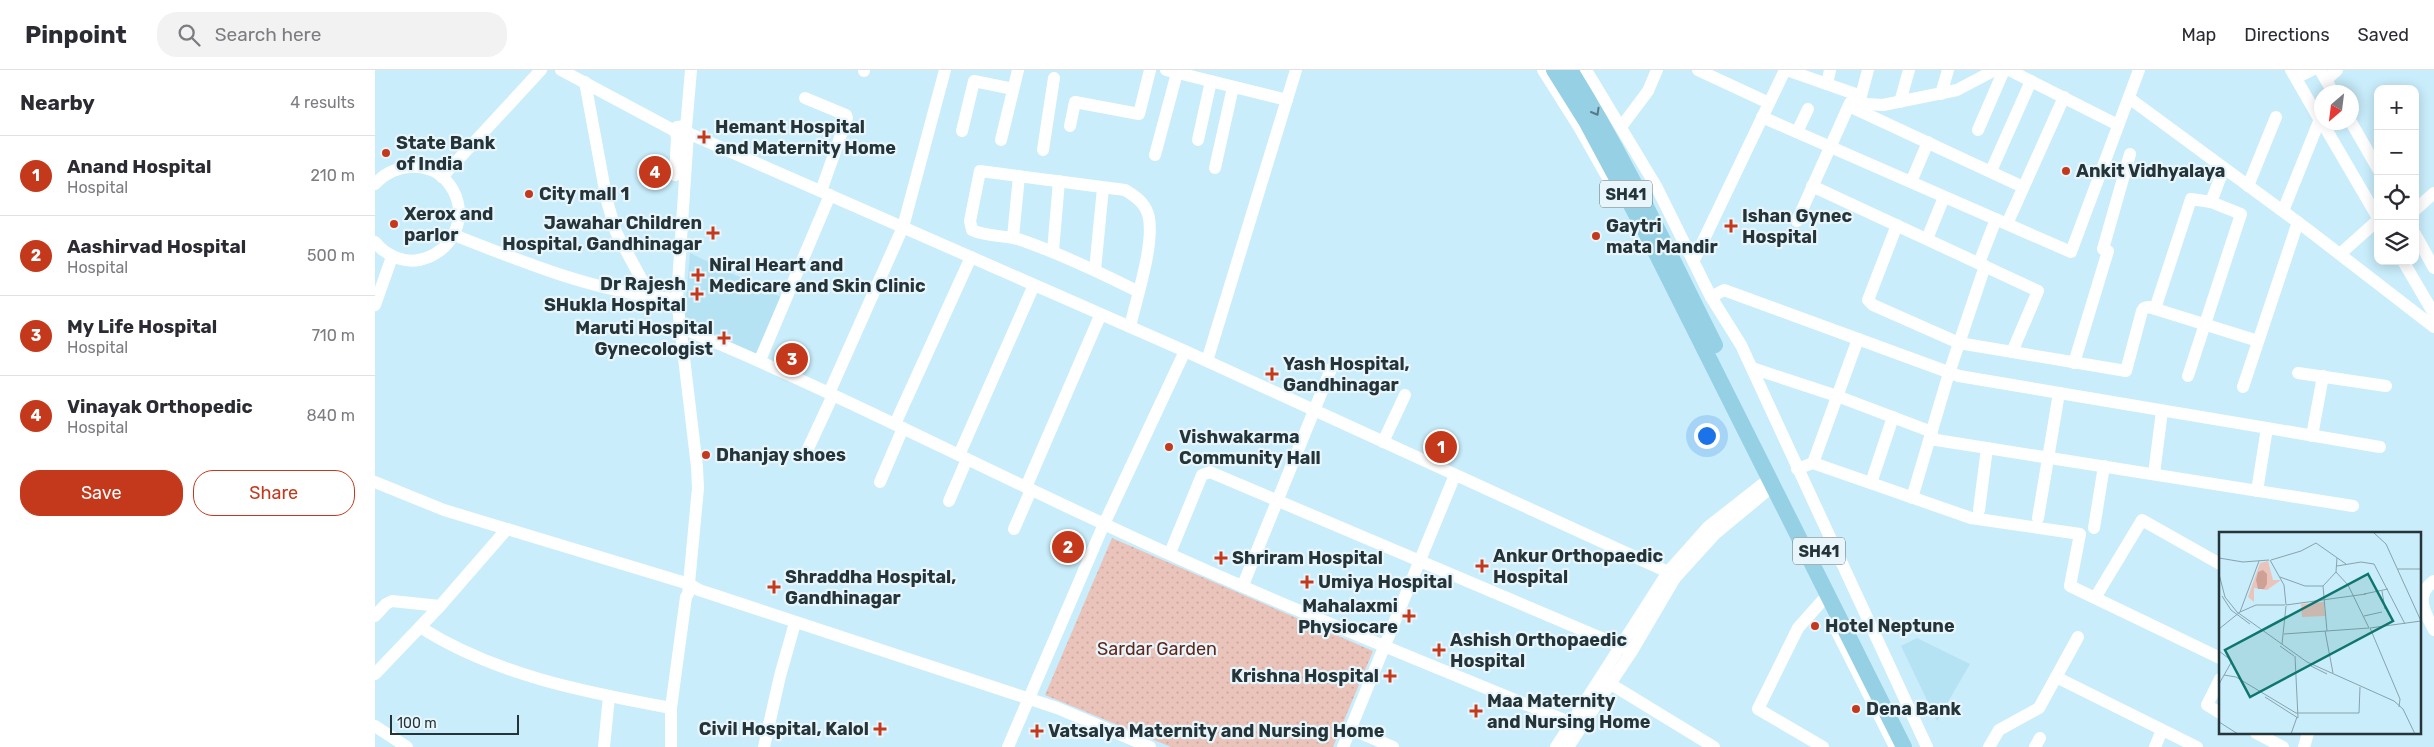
<!DOCTYPE html>
<html lang="en">
<head>
<meta charset="utf-8">
<style>
  body { margin:0; font-family:Rubik,sans-serif; background:#f2f2f3; color:#2b2b33 }
  .controls { position:absolute; right:15px; top:15px; display:grid; overflow:hidden; border-radius:10px; box-shadow:0 2px 12px #0003 }
  .controls button { width:45px; height:45px; display:grid; place-items:center; padding:0; border:0; border-bottom:1px solid #e1e1e2; background:#fff; color:#2b2b33; font:25px sans-serif }
  .compass { position:absolute; left:1939px; top:15px; width:45px; height:45px; border-radius:50%; background:#fff; box-shadow:0 2px 12px #0003; rotate:208deg }
  .scale { position:absolute; left:15px; bottom:12px; width:129px; box-sizing:border-box; padding-left:5px; border:2px solid #253439; border-top:0; font-size:14px; line-height:18px; white-space:nowrap; color:#253439; -webkit-text-stroke:4px #e8f6fc; paint-order:stroke }
  .you { position:absolute; left:1331px; top:365px; width:18px; height:18px; margin:-12px; border:4px solid #fff; border-radius:50%; background:#1a73e8; box-shadow:0 0 0 8px #1a73e833 }
  .badge { display:grid; place-items:center; width:32px; height:32px; border-radius:50%; background:#c4391c; color:#fff; font-size:16px; font-weight:700 }
  .pin { position:absolute; translate:-50% -50%; border:2px solid #fff; box-shadow:0 1px 5px #0006 }
  .list { margin:0; padding:0; list-style:none }
  h2 { display:flex; justify-content:space-between; align-items:center; height:65px; margin:0; padding:0 20px; font-size:21px }
  h2 small { font-size:16px; font-weight:400; color:#7c7c81 }
  .list li { display:grid; grid-template-columns:32px 1fr auto; gap:15px; align-items:center; box-sizing:border-box; height:80px; padding:0 20px; border-top:1px solid #e1e1e2 }
  .list b { display:block; font-size:19px; white-space:nowrap }
  .list p { margin:0; font-size:16px; white-space:nowrap; color:#7c7c81 }
  .list em { font-size:16px; font-style:normal; color:#7c7c81 }
  .actions { display:flex; gap:10px; padding:15px 20px }
  .actions a { flex:1; padding:11px 0; border:1px solid #c4391c; border-radius:20px; text-align:center; font-size:18px; color:#c4391c }
  .actions .main { background:#c4391c; color:#fff }
  .icon { flex:none; width:28px; height:28px; fill:none; stroke:currentColor; stroke-width:2; stroke-linecap:round; stroke-linejoin:round }
  .map { position:relative; flex:none; width:2059px; height:677px; overflow:hidden }
  header { display:flex; align-items:center; gap:30px; box-sizing:border-box; height:70px; padding:0 25px; background:#fff; border-bottom:1px solid #e1e1e2 }
  header strong { font-size:24px }
  nav { display:flex; gap:28px; margin-inline-start:auto; font-size:18px }
  .search { width:350px; height:45px; background:#f2f2f3; display:flex; align-items:center; gap:12px; box-sizing:border-box; padding:0 18px; border-radius:20px; color:#7c7c81; font-size:19px }
  main { display:flex }
  aside { flex:1; background:#fff }
  .map>svg:first-child { display:block }
  .built { fill:#b6e3f4 }
  .green { fill:url(#green-dots) }
  .lines { fill:none; stroke-linecap:round; stroke-linejoin:round }
  .minor { stroke:#fff; stroke-width:12 }
  .major { stroke:#95d0e4; stroke-width:16 }
  .oneway { stroke:#577a86 }
  .poi-dot { fill:#c4391c; stroke:#e8f6fc; stroke-width:2 }
  .labels { text-anchor:middle; dominant-baseline:central; stroke-width:4.5; stroke-linejoin:round; paint-order:stroke }
  .shield { fill:#e8f6fc; stroke:#606e74; stroke-width:1 }
  .shield-label { font-size:16px; font-weight:bold; fill:#253439 }
  .poi-label { font-size:18px; font-weight:bold; fill:#253439; stroke:#e8f6fc; text-anchor:start }
  .park-label { font-size:18px; fill:#61271b; stroke:#e8f6fc }
  .inset-road { fill:none; stroke:#87a3ad; stroke-width:1 }
  .view { fill:#0f766e; fill-opacity:0.15; stroke:#0f766e; stroke-width:2.5 }
  .inset-edge { fill:none; stroke:#253439; stroke-width:2.5 }
</style>
</head>
<body>
<header>
<strong>Pinpoint</strong>
<div class="search"><svg class="icon" aria-label="search" viewBox="0 0 24 24"><circle cx="10" cy="10" r="6"/><path d="M15 15l6 6"/></svg>Search here</div>
<nav><a>Map</a><a>Directions</a><a>Saved</a></nav>
</header>
<main>
<aside>
<h2>Nearby<small>4 results</small></h2>
<ul class="list">
<li><span class="badge">1</span><div><b>Anand Hospital</b><p>Hospital</p></div><em>210 m</em></li>
<li><span class="badge">2</span><div><b>Aashirvad Hospital</b><p>Hospital</p></div><em>500 m</em></li>
<li><span class="badge">3</span><div><b>My Life Hospital</b><p>Hospital</p></div><em>710 m</em></li>
<li><span class="badge">4</span><div><b>Vinayak Orthopedic</b><p>Hospital</p></div><em>840 m</em></li>
</ul>
<div class="actions"><a class="main">Save</a><a>Share</a></div>
</aside>
<div class="map">
<svg width="2059" height="677" viewBox="0 0 2059 677">
  <defs>
    <pattern id="green-dots" width="8" height="8" patternUnits="userSpaceOnUse" patternTransform="scale(1.25)"><rect width="8" height="8" fill="#eac4bb"/><path d="M2 2h.1M6 6h.1" fill="none" stroke="#c9a9a2" stroke-width="1.8" stroke-linecap="round"/></pattern>
  </defs>
  <rect width="100%" height="100%" fill="#c9edfb"/>
  <g class="built">
    <polygon points="315,183 406,227 380,285 309,250"/>
    <polygon points="1542,568 1595,594 1562,651 1526,576"/>
  </g>
  <polygon class="green" points="737,468 998,581 958,677 796,677 670,625"/>
  <g class="lines">
    <g class="minor">
      <polyline points="186,0 300,61"/>
      <polyline points="791,0 912,30"/>
      <polyline points="1168,0 1204,57 1234,110"/>
      <polyline points="1211,0 1281,116 1336,227 1366,275 1552,677"/>
      <polyline points="1323,0 1394,33"/>
      <polyline points="1412,0 1486,26 1493,0"/>
      <polyline points="1634,0 1743,55"/>
      <polyline points="1916,0 1946,52"/>
      <polyline points="1945,0 1958,22"/>
      <polyline points="489,1 489,0"/>
      <polyline points="1921,8 1937,0"/>
      <polyline points="1951,10 1962,0"/>
      <polyline points="210,12 232,131 241,162 276,227"/>
      <polyline points="1452,14 1455,0"/>
      <polyline points="1566,24 1573,0"/>
      <polyline points="430,28 471,45 472,48 446,121"/>
      <polyline points="1754,28 1932,159 2059,257"/>
      <polyline points="1525,32 1534,0"/>
      <polyline points="1474,36 1648,117"/>
      <polyline points="1387,47 1696,182 1764,0"/>
      <polyline points="1947,52 2003,148"/>
      <polyline points="1976,52 2003,99"/>
      <polyline points="695,56 700,32 764,44 775,0"/>
      <polyline points="1246,57 1273,21 1282,0"/>
      <polyline points="311,58 316,0"/>
      <polyline points="1603,60 1629,0"/>
      <polyline points="587,61 599,11 638,19"/>
      <polyline points="1422,62 1433,39"/>
      <polyline points="313,63 810,281 1293,502 1300,508"/>
      <polyline points="626,70 643,0"/>
      <polyline points="823,70 836,11"/>
      <polyline points="668,80 679,8"/>
      <polyline points="780,85 802,3"/>
      <polyline points="840,98 858,17"/>
      <polyline points="1616,101 1656,11"/>
      <polyline points="300,105 302,67"/>
      <polyline points="67,107 166,0"/>
      <polyline points="1536,112 1553,72"/>
      <path d="M 0,114 C 21,90 62,90 78,120 C 94,149 76,184 44,190 C 28,193 10,185 0,172"/>
      <polyline points="1437,116 1663,221 1637,282"/>
      <polyline points="1873,116 1901,47"/>
      <polyline points="2040,140 2059,123"/>
      <polyline points="1908,141 1945,49"/>
      <polyline points="1422,151 1475,33 1508,35 1582,20 1620,0"/>
      <polyline points="1632,154 1689,27"/>
      <polyline points="1522,155 1493,230 1498,235 1584,273 1751,301 1767,241 1769,238 1774,237 1883,271"/>
      <polyline points="2040,164 2059,198"/>
      <path d="M 79,165 C 151,193 224,224 302,229"/>
      <polyline points="638,167 644,106"/>
      <polyline points="1552,169 1569,127"/>
      <polyline points="678,181 684,111"/>
      <polyline points="1965,184 2003,150"/>
      <polyline points="1319,190 1410,0"/>
      <polyline points="2028,191 2059,244"/>
      <polyline points="1604,193 1621,149"/>
      <polyline points="720,200 728,118"/>
      <polyline points="1336,227 1349,220 1584,306 2005,377"/>
      <polyline points="0,235 17,187"/>
      <polyline points="1780,239 1816,129 1836,132"/>
      <path d="M 304,257 C 448,316 586,388 727,453 C 884,527 1046,591 1206,657"/>
      <path d="M 755,257 C 761,229 781,171 773,144 C 769,132 760,126 750,120 L 605,101 L 595,151 L 597,160 C 612,167 630,165 646,170 C 686,184 724,202 762,221"/>
      <polyline points="385,290 455,125"/>
      <polyline points="832,291 921,0"/>
      <polyline points="1699,293 1733,181 1728,179 1755,84"/>
      <polyline points="1377,298 1462,326 1557,362"/>
      <polyline points="1923,303 2011,316"/>
      <polyline points="1813,306 1866,144 1836,132 1849,98"/>
      <polyline points="1868,317 1923,152"/>
      <polyline points="454,323 528,157 570,0"/>
      <polyline points="520,354 596,187"/>
      <polyline points="1937,366 1948,306"/>
      <polyline points="1555,369 1978,436"/>
      <polyline points="1008,372 1030,325"/>
      <polyline points="431,383 458,325"/>
      <polyline points="584,385 659,215"/>
      <polyline points="1438,393 1483,269"/>
      <polyline points="1422,399 1438,393 1596,448 1705,464 1695,516 1845,588"/>
      <polyline points="1779,404 1787,341"/>
      <polyline points="0,412 69,440 314,514 324,520 682,638 775,677"/>
      <polyline points="505,412 528,358"/>
      <polyline points="1496,413 1518,347"/>
      <polyline points="651,417 725,246"/>
      <polyline points="1882,421 1892,358"/>
      <polyline points="1537,428 1574,303 1610,196"/>
      <polyline points="574,431 592,389"/>
      <polyline points="1604,440 1612,378"/>
      <polyline points="1663,448 1684,323"/>
      <polyline points="1719,458 1729,396"/>
      <polyline points="639,459 656,420"/>
      <polyline points="795,483 827,405 835,402 1257,581"/>
      <path d="M 2059,511 C 2039,525 2050,543 2059,560"/>
      <polyline points="868,515 956,299"/>
      <polyline points="1720,528 1767,450 1845,494"/>
      <polyline points="1447,531 1423,558 1383,639 1448,677"/>
      <polyline points="0,546 11,534 17,531 65,536"/>
      <polyline points="1459,556 1520,677"/>
      <path d="M 45,557 C 120,605 209,622 296,638"/>
      <polyline points="0,604 65,536 132,459"/>
      <polyline points="1681,607 1822,677"/>
      <polyline points="1845,609 1832,635 1845,643"/>
      <polyline points="1234,613 1339,677"/>
      <polyline points="0,656 32,677"/>
      <polyline points="976,659 1018,677"/>
      <polyline points="1881,663 1908,677"/>
      <polyline points="229,677 234,626"/>
      <polyline points="296,677 296,638 311,527 313,524 323,418 322,397 302,229 313,63 310,56 302,57 300,61 302,67 306,68 311,67"/>
      <polyline points="389,677 405,606 420,553"/>
      <polyline points="633,677 729,454 810,281"/>
      <polyline points="968,677 1080,405"/>
      <polyline points="1181,677 1293,502 1333,457 1389,413"/>
      <polyline points="1193,677 1257,581 1300,508 1340,464 1393,420"/>
      <polyline points="1614,677 1624,660 1664,638 1703,567"/>
      <polyline points="1660,677 1665,668"/>
      <polyline points="1780,677 1787,660"/>
      <polyline points="1929,677 1933,663"/>
    </g>
    <g class="major">
      <polyline points="1179,0 1211,51 1270,161 1529,677"/>
      <path d="M 1195,0 C 1250,88 1293,182 1340,275"/>
    </g>
  </g>
  <defs><path id="oneway-chevron" d="M-2-3.5L2.5 0L-2 3.5" fill="none" stroke-width="1.6" stroke-linecap="round" stroke-linejoin="round" transform="scale(1.25)"/></defs>
  <use class="oneway" href="#oneway-chevron" transform="translate(1221 42) rotate(60)"/>
  <g class="poi-dot">
    <path d="M326.5 59.5h5v5h5v5h-5v5h-5v-5h-5v-5h5z"/>
    <circle cx="11" cy="83" r="5"/>
    <circle cx="1691" cy="101" r="5"/>
    <circle cx="154" cy="124" r="5"/>
    <circle cx="19" cy="154" r="5"/>
    <path d="M1353.5 148.5h5v5h5v5h-5v5h-5v-5h-5v-5h5z"/>
    <path d="M335.5 155.5h5v5h5v5h-5v5h-5v-5h-5v-5h5z"/>
    <circle cx="1221" cy="166" r="5"/>
    <path d="M320.5 197.5h5v5h5v5h-5v5h-5v-5h-5v-5h5z"/>
    <path d="M319.5 216.5h5v5h5v5h-5v5h-5v-5h-5v-5h5z"/>
    <path d="M346.5 260.5h5v5h5v5h-5v5h-5v-5h-5v-5h5z"/>
    <path d="M894.5 296.5h5v5h5v5h-5v5h-5v-5h-5v-5h5z"/>
    <circle cx="794" cy="377" r="5"/>
    <circle cx="331" cy="385" r="5"/>
    <path d="M843.5 480.5h5v5h5v5h-5v5h-5v-5h-5v-5h5z"/>
    <path d="M1104.5 488.5h5v5h5v5h-5v5h-5v-5h-5v-5h5z"/>
    <path d="M929.5 504.5h5v5h5v5h-5v5h-5v-5h-5v-5h5z"/>
    <path d="M396.5 509.5h5v5h5v5h-5v5h-5v-5h-5v-5h5z"/>
    <path d="M1031.5 538.5h5v5h5v5h-5v5h-5v-5h-5v-5h5z"/>
    <circle cx="1440" cy="556" r="5"/>
    <path d="M1061.5 572.5h5v5h5v5h-5v5h-5v-5h-5v-5h5z"/>
    <path d="M1012.5 598.5h5v5h5v5h-5v5h-5v-5h-5v-5h5z"/>
    <circle cx="1481" cy="639" r="5"/>
    <path d="M1098.5 633.5h5v5h5v5h-5v5h-5v-5h-5v-5h5z"/>
    <path d="M502.5 651.5h5v5h5v5h-5v5h-5v-5h-5v-5h5z"/>
    <path d="M659.5 653.5h5v5h5v5h-5v5h-5v-5h-5v-5h5z"/>
  </g>
  <g class="labels">
    <g class="shield">
      <rect x="1225" y="110.5" width="52" height="27" rx="4"/>
      <rect x="1418" y="467.5" width="52" height="27" rx="4"/>
    </g>
    <g class="shield-label">
      <text x="1251" y="124">SH41</text>
      <text x="1444" y="481">SH41</text>
    </g>
    <g class="poi-label">
      <text x="340" y="57">Hemant Hospital<tspan x="340" dy="21">and Maternity Home</tspan></text>
      <text x="21" y="73">State Bank<tspan x="21" dy="21">of India</tspan></text>
      <text x="1701" y="101">Ankit Vidhyalaya</text>
      <text x="164" y="124">City mall 1</text>
      <text x="29" y="144">Xerox and<tspan x="29" dy="21">parlor</tspan></text>
      <text x="1367" y="146">Ishan Gynec<tspan x="1367" dy="21">Hospital</tspan></text>
      <text x="327" y="153" text-anchor="end">Jawahar Children<tspan x="327" dy="21">Hospital, Gandhinagar</tspan></text>
      <text x="1231" y="156">Gaytri<tspan x="1231" dy="21">mata Mandir</tspan></text>
      <text x="334" y="195">Niral Heart and<tspan x="334" dy="21">Medicare and Skin Clinic</tspan></text>
      <text x="311" y="214" text-anchor="end">Dr Rajesh<tspan x="311" dy="21">SHukla Hospital</tspan></text>
      <text x="338" y="258" text-anchor="end">Maruti Hospital<tspan x="338" dy="21">Gynecologist</tspan></text>
      <text x="908" y="294">Yash Hospital,<tspan x="908" dy="21">Gandhinagar</tspan></text>
      <text x="804" y="367">Vishwakarma<tspan x="804" dy="21">Community Hall</tspan></text>
      <text x="341" y="385">Dhanjay shoes</text>
      <text x="1118" y="486">Ankur Orthopaedic<tspan x="1118" dy="21">Hospital</tspan></text>
      <text x="857" y="488">Shriram Hospital</text>
      <text x="410" y="507">Shraddha Hospital,<tspan x="410" dy="21">Gandhinagar</tspan></text>
      <text x="943" y="512">Umiya Hospital</text>
      <text x="1023" y="536" text-anchor="end">Mahalaxmi<tspan x="1023" dy="21">Physiocare</tspan></text>
      <text x="1450" y="556">Hotel Neptune</text>
      <text x="1075" y="570">Ashish Orthopaedic<tspan x="1075" dy="21">Hospital</tspan></text>
      <text x="1004" y="606" text-anchor="end">Krishna Hospital</text>
      <text x="1112" y="631">Maa Maternity<tspan x="1112" dy="21">and Nursing Home</tspan></text>
      <text x="1491" y="639">Dena Bank</text>
      <text x="494" y="659" text-anchor="end">Civil Hospital, Kalol</text>
      <text x="673" y="661">Vatsalya Maternity and Nursing Home</text>
    </g>
    <g class="park-label">
      <text x="782" y="579">Sardar Garden</text>
    </g>
  </g>
  <g transform="translate(1844 462)">
    <rect width="202" height="202" fill="#c9edfb"/>
    <path d="M 49,29 L 54,48 L 62,48 L 48,58 L 35,56 L 35,70 L 29,65 L 41,31 ZM 105,70 L 106,84 L 83,85 L 82,72 Z" fill="#eac4bb"/>
    <path d="M 44,38 L 48,42 L 48,52 L 45,57 L 39,57 L 37,48 L 39,40 Z" fill="#cfa196"/>
    <path class="inset-road" d="M 0,26 L 24,30 L 50,28M 118,26 L 117,40 L 129,53 L 150,96M 51,28 L 65,53 L 67,73M 52,28 L 82,19 L 97,11 L 127,32M 118,34 L 142,30 L 155,32 L 186,92M 179,37 L 203,37M 0,42 L 6,65 L 18,80 L 88,130 L 175,169 L 184,177 L 196,202M 61,45 L 86,54 L 104,54M 163,59 L 166,77M 145,62 L 169,57M 3,64 L 12,78 L 31,92M 67,73 L 147,62M 21,80 L 40,29M 145,84 L 163,80M 151,96 L 202,89 L 167,12 L 155,1M 151,96 L 181,167 L 180,175M 0,97 L 21,80 L 37,73 L 66,73M 106,99 L 114,141M 108,99 L 104,54 L 117,40M 65,102 L 150,96M 63,112 L 67,74M 61,114 L 75,124M 0,119 L 13,129 L 0,152M 92,134 L 108,142M 5,143 L 17,145 L 77,181 L 140,181 L 141,155M 46,165 L 79,186 L 76,124M 0,190 L 19,202M 72,202 L 78,185"/>
    <path class="view" d="M 149,42 L 174,89 L 31,165 L 6,118 Z"/>
    <rect width="202" height="202" class="inset-edge"/>
  </g>
</svg>
<div class="controls">
<button>+</button>
<button>−</button>
<button><svg class="icon" aria-label="locate" viewBox="0 0 24 24"><circle cx="12" cy="12" r="6"/><path d="M12 2v4M12 18v4M2 12h4M18 12h4"/></svg></button>
<button><svg class="icon" aria-label="layers" viewBox="0 0 24 24"><path d="M12 4l9 5-9 5-9-5zM3 14l9 5 9-5"/></svg></button>
</div>
<svg class="compass" viewBox="-18 -18 36 36"><path d="M0-13l5 13h-10z" fill="#e53935"/><path d="M0 13l5-13h-10z" fill="#7c7c81"/></svg>
<div class="scale">100 m</div>
<div class="you"></div>
<div class="pin badge" style="left:1066px;top:377px">1</div>
<div class="pin badge" style="left:693px;top:477px">2</div>
<div class="pin badge" style="left:417px;top:289px">3</div>
<div class="pin badge" style="left:280px;top:102px">4</div>
</div>
</main>
</body>
</html>
